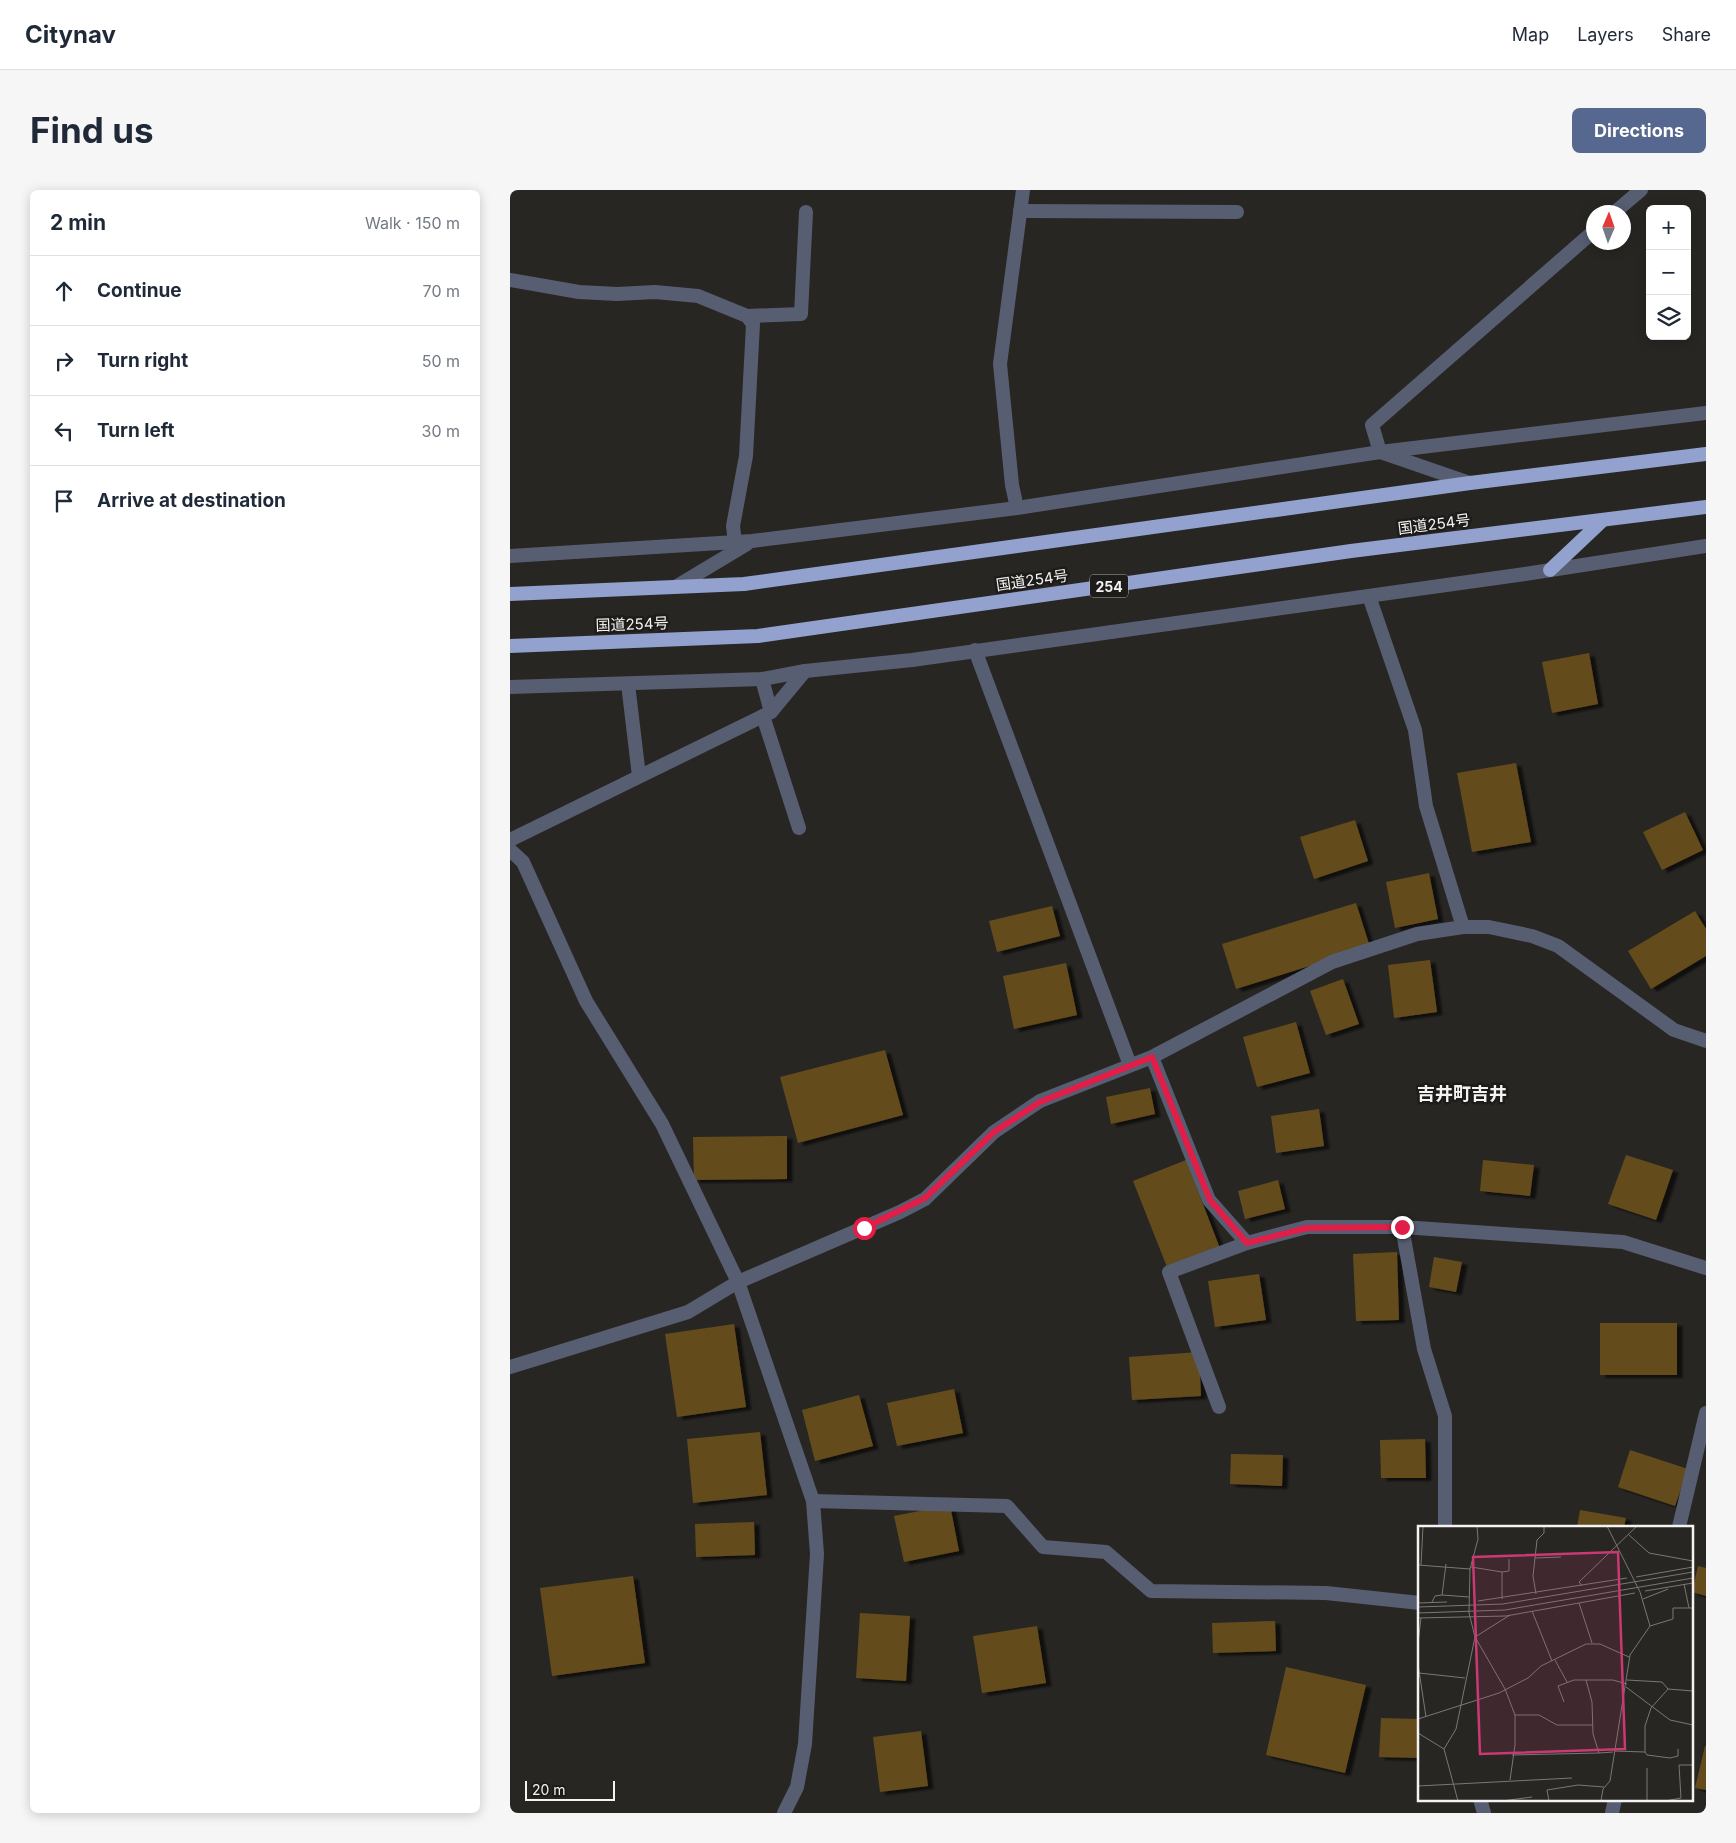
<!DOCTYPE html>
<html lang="en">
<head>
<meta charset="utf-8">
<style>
  body { margin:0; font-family:Inter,"Noto Sans JP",sans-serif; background:#f6f6f7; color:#1f2937 }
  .controls { position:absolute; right:15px; top:15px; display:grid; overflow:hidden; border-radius:8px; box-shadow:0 2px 12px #0003 }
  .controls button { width:45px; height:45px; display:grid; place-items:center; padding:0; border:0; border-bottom:1px solid #e0e1e3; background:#fff; color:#1f2937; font:25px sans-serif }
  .compass { position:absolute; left:1076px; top:15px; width:45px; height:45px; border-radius:50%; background:#fff; box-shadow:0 2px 12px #0003; rotate:2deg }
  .scale { position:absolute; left:15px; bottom:12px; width:90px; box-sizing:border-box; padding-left:5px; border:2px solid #f4f3f1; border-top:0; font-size:14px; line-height:18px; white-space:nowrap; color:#f4f3f1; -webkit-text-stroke:4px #1e1c1a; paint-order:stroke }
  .stop { position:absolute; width:15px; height:15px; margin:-11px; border:4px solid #e11d48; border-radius:50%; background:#fff }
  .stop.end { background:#e11d48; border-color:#fff; box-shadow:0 1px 5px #0008 }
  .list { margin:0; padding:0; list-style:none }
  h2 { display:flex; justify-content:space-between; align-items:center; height:65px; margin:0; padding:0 20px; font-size:21px }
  h2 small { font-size:16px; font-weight:400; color:#747a83 }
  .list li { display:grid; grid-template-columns:32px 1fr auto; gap:15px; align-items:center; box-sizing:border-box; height:70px; padding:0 20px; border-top:1px solid #e0e1e3 }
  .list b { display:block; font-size:19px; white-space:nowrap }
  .list em { font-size:16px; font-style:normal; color:#747a83 }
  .icon { flex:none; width:28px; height:28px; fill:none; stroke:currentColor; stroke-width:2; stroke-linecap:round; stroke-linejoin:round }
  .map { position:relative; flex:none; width:1196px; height:1623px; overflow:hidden; border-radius:8px }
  header { display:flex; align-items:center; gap:30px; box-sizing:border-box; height:70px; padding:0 25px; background:#fff; border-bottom:1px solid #e0e1e3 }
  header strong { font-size:24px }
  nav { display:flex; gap:28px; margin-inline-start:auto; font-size:18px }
  .intro { display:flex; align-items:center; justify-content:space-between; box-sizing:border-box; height:120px; padding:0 30px }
  h1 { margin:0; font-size:35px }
  .button { padding:12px 22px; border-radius:8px; background:#576890; color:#fff; font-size:18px; font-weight:700 }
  main { display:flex; gap:30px; padding:0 30px }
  aside { flex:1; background:#fff; border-radius:8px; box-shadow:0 2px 12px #0003 }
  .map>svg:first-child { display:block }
  .building { fill:#634c1c; filter:url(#shadow) }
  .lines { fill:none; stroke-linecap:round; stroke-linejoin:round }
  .minor { stroke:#575e72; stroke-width:14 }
  .trunk { stroke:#92a1cd; stroke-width:14 }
  .route { stroke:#e11d48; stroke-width:6 }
  .labels { text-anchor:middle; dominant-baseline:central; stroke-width:5; stroke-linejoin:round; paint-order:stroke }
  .shield { fill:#1e1c1a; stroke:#b4b2b0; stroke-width:1 }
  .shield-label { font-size:14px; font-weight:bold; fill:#f4f3f1 }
  .street-label { font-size:15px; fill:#f4f3f1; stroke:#1e1c1a }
  .quarter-label { font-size:18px; font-weight:bold; fill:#f4f3f1; stroke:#1e1c1a }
  .inset-road { fill:none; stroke:#797875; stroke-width:1 }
  .view { fill:#ca3972; fill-opacity:0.15; stroke:#ca3972; stroke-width:2.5 }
  .inset-edge { fill:none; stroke:#f4f3f1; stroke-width:2.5 }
</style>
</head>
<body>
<header>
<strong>Citynav</strong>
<nav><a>Map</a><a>Layers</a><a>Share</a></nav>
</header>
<div class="intro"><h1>Find us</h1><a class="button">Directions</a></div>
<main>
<aside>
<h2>2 min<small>Walk · 150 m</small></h2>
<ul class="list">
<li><svg class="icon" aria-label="ahead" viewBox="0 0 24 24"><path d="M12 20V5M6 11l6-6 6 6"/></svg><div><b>Continue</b></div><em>70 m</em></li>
<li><svg class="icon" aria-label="right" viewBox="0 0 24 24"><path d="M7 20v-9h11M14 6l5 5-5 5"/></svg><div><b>Turn right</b></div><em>50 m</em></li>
<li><svg class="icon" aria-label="left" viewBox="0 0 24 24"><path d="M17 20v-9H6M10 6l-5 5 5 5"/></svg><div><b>Turn left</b></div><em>30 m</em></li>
<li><svg class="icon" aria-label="arrive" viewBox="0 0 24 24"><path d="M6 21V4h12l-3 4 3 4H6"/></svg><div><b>Arrive at destination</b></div></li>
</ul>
</aside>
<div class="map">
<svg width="1196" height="1623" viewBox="0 0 1196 1623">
  <defs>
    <filter id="shadow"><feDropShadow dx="5.5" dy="3" stdDeviation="1" flood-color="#0009"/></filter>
  </defs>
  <rect width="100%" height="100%" fill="#272623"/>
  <g class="building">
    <polygon points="1079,463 1088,514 1042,523 1032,472"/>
    <polygon points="1006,573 1021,652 962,662 947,583"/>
    <polygon points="1175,622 1193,660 1152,680 1133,642"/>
    <polygon points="845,630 858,671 804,689 790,647"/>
    <polygon points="919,683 928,729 885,738 876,692"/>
    <polygon points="846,713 860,757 726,799 712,754"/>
    <polygon points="542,716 550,746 487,762 479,731"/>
    <polygon points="1185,721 1196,739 1196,766 1141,799 1118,761"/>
    <polygon points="920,770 927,822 884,828 878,775"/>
    <polygon points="556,773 567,825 504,839 493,786"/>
    <polygon points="833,789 849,834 816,845 800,801"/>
    <polygon points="786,832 800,883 747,897 733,847"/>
    <polygon points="375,860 393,925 288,953 270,887"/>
    <polygon points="640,898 645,924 601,934 596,907"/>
    <polygon points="809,919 814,956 766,963 761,926"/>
    <polygon points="277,946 277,989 184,990 183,947"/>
    <polygon points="1116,965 1163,980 1146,1030 1098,1014"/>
    <polygon points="676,970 711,1061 659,1082 623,991"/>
    <polygon points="973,970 1024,975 1020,1006 970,1001"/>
    <polygon points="768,990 775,1019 735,1029 728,1001"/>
    <polygon points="887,1062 889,1130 846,1131 843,1064"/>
    <polygon points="924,1067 952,1072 946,1102 919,1097"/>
    <polygon points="749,1084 756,1130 705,1137 698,1091"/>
    <rect x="1090" y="1133" width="77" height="52"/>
    <polygon points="224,1134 236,1217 167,1227 155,1144"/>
    <polygon points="689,1162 691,1206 622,1210 619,1167"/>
    <polygon points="444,1199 453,1243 387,1256 377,1213"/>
    <polygon points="349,1205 363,1256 305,1271 292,1220"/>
    <polygon points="250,1242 257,1305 183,1313 177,1249"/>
    <polygon points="915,1249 916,1288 871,1288 870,1250"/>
    <polygon points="1120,1260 1178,1279 1165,1316 1108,1297"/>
    <polygon points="721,1264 773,1265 772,1296 720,1294"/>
    <polygon points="440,1315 449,1361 394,1372 384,1326"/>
    <polygon points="1070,1320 1116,1328 1114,1337 1067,1337"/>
    <polygon points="244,1332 245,1365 186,1367 185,1334"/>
    <polygon points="1188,1376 1196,1378 1196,1406 1182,1402"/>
    <polygon points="123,1386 135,1473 42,1486 30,1398"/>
    <polygon points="350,1423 400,1426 396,1491 346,1488"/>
    <polygon points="765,1431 766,1461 703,1463 702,1433"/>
    <polygon points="527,1436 536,1493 472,1503 463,1446"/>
    <polygon points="776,1477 856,1495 835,1583 756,1565"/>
    <polygon points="871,1528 910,1529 910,1568 869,1567"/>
    <polygon points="411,1541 418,1596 370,1602 363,1547"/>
    <polygon points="1195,1556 1196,1556 1196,1600 1185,1598"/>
  </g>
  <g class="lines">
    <g class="minor">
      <polyline points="510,21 727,22"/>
      <polyline points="1105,22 1131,0"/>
      <polyline points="0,90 69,102 107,104 145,102 188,106 237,126 243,134 236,266 223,336 225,353"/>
      <polyline points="237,126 291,124 296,22"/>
      <polyline points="960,293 870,262 862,235 1084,41"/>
      <polyline points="507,318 502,295 490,174 513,0"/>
      <polyline points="0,366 242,351 507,318 870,262 1196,223"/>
      <polyline points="167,396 237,354"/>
      <polyline points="859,406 905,540 916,616 953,737"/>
      <polyline points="465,460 620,875"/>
      <polyline points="252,489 261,522"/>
      <polyline points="118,494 129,586"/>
      <polyline points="0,497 252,489 295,481 402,470 1015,384 1196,356"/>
      <polyline points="253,526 289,638"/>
      <polyline points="0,650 261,522 295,481"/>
      <polyline points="0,660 13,672 76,811 152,934 228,1092 303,1311 307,1364 295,1554 287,1597 274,1623"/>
      <polyline points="642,867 699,1010 737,1053"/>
      <polyline points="892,1037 914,1159 935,1226 935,1337"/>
      <polyline points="0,1177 178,1122 228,1092 390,1022 415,1009 484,942 530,911 642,867 822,772 907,744 953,737 979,737 1022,746 1048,756 1164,840 1196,851"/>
      <polyline points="709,1217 659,1082 737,1053 797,1037 892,1037 1113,1052 1196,1078"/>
      <polyline points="303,1311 497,1316 533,1357 596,1362 641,1401 816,1403 910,1413"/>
      <polyline points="1169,1337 1196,1223"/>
      <polyline points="970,1609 974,1623"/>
      <polyline points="1102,1623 1105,1609"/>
    </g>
    <g class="trunk">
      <polyline points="1040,380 1093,330"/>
      <polyline points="0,404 234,394 960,293 1196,264"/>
      <polyline points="0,456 248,446 841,361 1196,317"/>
    </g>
  </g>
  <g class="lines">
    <polyline class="route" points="354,1038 415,1008 484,942 530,912 642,867 700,1010 737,1053 797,1038 892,1037"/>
  </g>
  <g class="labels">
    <rect class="shield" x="580" y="384.5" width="38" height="23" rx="4"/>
    <g class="shield-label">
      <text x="599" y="396">254</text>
    </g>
    <g class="street-label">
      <text transform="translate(924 334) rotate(-7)">国道254号</text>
      <text transform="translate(522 390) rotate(-8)">国道254号</text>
      <text transform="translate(122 434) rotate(-2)">国道254号</text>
    </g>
    <g class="quarter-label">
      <text x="952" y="903">吉井町吉井</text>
    </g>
  </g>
  <g transform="translate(908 1336)">
    <rect width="275" height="275" fill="#272623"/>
    <path class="inset-road" d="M 59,0 L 60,13 L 52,43 L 51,87 L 57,111 L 87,163 L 97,189 L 97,219 L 92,254M 211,9 L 231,27 L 275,35M 117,32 L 143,31M 0,39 L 52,43M 3,39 L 5,0M 53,41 L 84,46 L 84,73M 84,46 L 91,45 L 91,33M 218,51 L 275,41M 266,58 L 271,82M 164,60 L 161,56 L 219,0M 227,65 L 275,57M 118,68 L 115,50 L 119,14 L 126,7 L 126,0M 24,69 L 28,38M 225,73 L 250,63M 60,75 L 209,52M 14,76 L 17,70 L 24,69 L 51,71M 0,77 L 29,76M 161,77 L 174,117M 0,81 L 85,78 L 275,46M 114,85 L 134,135M 0,87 L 87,84 L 275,52M 0,92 L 88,90 L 217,67M 232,100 L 255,93 L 255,82 L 275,82M 0,117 L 3,92M 137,134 L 149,156M 0,138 L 8,191M 1,147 L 47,152M 168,154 L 174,176 L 175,208 L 181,227 L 195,226M 209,154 L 244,156 L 250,163M 208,161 L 252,194 L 275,199M 146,176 L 140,160 L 156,154 L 195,154 L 209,158M 97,189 L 121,189 L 139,199 L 175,199M 0,193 L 81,167 L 110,152 L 123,140 L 168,118 L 182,118 L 211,131M 0,207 L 26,223 L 40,275M 26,223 L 38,203 L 57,111 L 92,89M 196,225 L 227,226 L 229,229 L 252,232 L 260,230 L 260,223M 227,226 L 227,200 L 233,182 L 250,163 L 275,165M 94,229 L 181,227M 229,242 L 229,275M 0,260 L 154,252M 84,275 L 114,271M 131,275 L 129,264 L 160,259 L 186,261M 183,275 L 185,263 L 192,255 L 212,129 L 232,100 L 222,66 L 189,0M 247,275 L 263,272 L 261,239 L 275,239"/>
    <path class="view" d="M 200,26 L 207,223 L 62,228 L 55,31 Z"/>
    <rect width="275" height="275" class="inset-edge"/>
  </g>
</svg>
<div class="controls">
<button>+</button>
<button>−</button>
<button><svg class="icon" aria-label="layers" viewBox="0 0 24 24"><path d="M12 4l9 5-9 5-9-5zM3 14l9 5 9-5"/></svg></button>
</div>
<svg class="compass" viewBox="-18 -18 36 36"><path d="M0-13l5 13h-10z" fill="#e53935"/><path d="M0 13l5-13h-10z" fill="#747a83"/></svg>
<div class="scale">20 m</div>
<div class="stop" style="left:354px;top:1038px"></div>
<div class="stop end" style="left:892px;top:1037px"></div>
</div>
</main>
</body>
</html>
